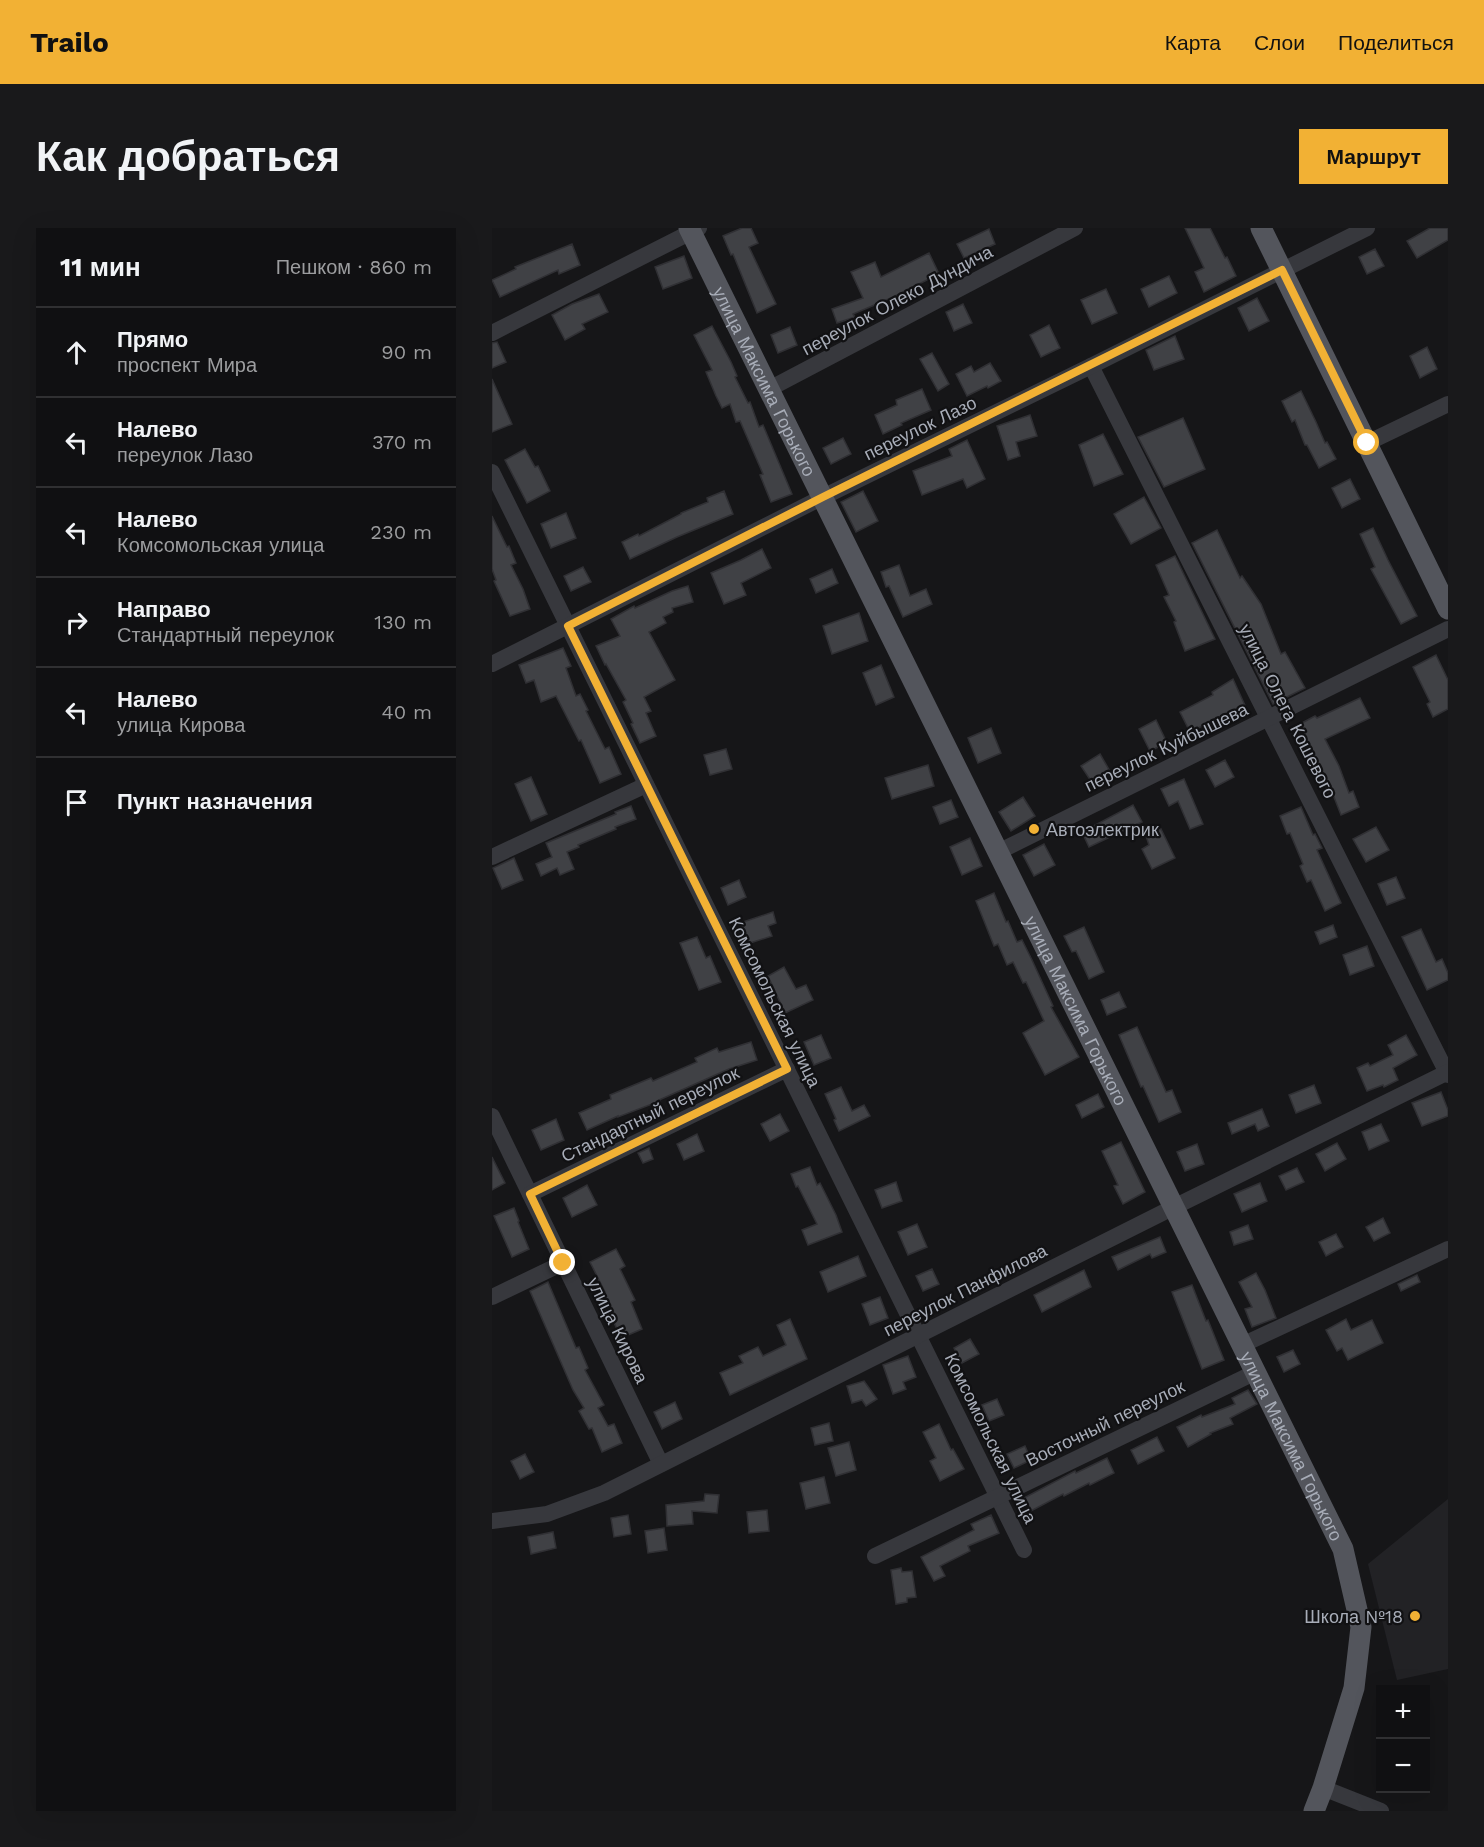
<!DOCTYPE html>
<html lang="ru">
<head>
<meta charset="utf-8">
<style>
  body { margin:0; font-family:"Work Sans",sans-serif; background:#19191b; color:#f1f3f6 }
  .controls { position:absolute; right:18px; bottom:18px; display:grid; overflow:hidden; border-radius:0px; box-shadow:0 6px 24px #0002 }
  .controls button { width:54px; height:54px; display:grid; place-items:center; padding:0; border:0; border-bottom:2px solid #303032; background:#101012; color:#f1f3f6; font:30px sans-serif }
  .stop { position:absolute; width:18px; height:18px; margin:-14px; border:4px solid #f2b134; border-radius:50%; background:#fff }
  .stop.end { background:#f2b134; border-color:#fff; box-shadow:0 2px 6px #0008 }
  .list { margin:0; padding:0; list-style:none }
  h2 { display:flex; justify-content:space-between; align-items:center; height:78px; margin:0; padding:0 24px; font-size:26px }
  h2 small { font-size:20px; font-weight:400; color:#9c9d9f }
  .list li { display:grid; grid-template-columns:39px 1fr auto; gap:18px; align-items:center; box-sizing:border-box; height:90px; padding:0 24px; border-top:2px solid #303032 }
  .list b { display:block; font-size:22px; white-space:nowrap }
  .list p { margin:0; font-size:20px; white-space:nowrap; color:#9c9d9f }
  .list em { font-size:20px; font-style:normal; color:#9c9d9f }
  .icon { flex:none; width:33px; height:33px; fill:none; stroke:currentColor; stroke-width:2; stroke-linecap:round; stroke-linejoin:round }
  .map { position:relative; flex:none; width:956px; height:1583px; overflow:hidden; border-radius:0px }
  header { display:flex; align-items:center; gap:36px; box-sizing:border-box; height:84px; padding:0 30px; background:#f2b134; color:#111 }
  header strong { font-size:28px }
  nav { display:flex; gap:33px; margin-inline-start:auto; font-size:21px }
  .intro { display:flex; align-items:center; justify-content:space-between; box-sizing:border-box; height:144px; padding:0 36px }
  h1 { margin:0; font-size:42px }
  .button { padding:15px 27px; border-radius:0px; background:#f2b134; color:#111; font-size:21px; font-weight:700 }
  main { display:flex; gap:36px; padding:0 36px }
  aside { flex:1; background:#101012; border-radius:0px; box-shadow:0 6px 24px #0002 }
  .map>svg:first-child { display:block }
  .built { fill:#222225 }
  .building { fill:#404145; stroke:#303034; stroke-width:1.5 }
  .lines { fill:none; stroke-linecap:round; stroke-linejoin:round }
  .minor { stroke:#37383d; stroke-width:16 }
  .major { stroke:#53555c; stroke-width:21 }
  .route { stroke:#f2b134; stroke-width:8 }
  .poi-dot { fill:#f2b134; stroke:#111113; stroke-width:2 }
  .labels { text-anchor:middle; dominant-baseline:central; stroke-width:4.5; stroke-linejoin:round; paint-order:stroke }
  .street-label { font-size:18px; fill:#a8adb8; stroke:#111113 }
  .poi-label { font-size:18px; fill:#a8adb8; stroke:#111113; text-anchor:start }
</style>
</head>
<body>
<header>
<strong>Trailo</strong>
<nav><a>Карта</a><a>Слои</a><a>Поделиться</a></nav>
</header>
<div class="intro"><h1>Как добраться</h1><a class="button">Маршрут</a></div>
<main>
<aside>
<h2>11 мин<small>Пешком · 860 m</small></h2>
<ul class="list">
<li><svg class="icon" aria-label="ahead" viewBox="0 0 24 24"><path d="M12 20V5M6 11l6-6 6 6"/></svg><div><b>Прямо</b><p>проспект Мира</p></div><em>90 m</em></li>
<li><svg class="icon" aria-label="left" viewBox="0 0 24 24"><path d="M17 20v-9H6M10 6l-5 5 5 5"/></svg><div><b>Налево</b><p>переулок Лазо</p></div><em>370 m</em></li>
<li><svg class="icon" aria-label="left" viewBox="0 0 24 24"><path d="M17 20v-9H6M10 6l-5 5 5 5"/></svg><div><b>Налево</b><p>Комсомольская улица</p></div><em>230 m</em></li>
<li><svg class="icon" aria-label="right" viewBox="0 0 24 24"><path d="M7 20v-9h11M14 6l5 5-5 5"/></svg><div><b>Направо</b><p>Стандартный переулок</p></div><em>130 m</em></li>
<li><svg class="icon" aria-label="left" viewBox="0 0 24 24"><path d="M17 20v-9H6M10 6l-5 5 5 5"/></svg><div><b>Налево</b><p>улица Кирова</p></div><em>40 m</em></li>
<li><svg class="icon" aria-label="arrive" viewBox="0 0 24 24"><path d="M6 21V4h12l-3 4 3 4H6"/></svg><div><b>Пункт назначения</b></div></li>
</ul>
</aside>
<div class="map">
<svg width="956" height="1583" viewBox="0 0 956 1583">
  <rect width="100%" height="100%" fill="#161618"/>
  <polygon class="built" points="956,1271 956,1441 905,1452 876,1336"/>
  <g class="building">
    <polygon points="250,0 259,0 266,15 257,19 284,76 265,85 241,26 239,27 231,8"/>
    <polygon points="693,0 718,0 733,30 735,29 744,48 712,64 703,44 712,40"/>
    <polygon points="938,0 956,0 956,12 925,30 915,13"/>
    <polygon points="497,1 503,16 472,30 465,16"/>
    <polygon points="80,16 88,37 67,46 66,42 8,69 0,52 24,41 23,39"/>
    <polygon points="883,21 892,38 875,46 867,29"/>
    <polygon points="437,25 447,46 399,70 361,86 363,89 345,95 340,81 371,70 359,44 383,34 389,49"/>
    <polygon points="192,28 200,50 171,61 163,39"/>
    <polygon points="677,48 685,65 657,79 649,61"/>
    <polygon points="614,61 625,85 600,96 589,72"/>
    <polygon points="107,66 116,84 90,96 93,101 73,112 60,87 80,76"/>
    <polygon points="765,70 777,93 757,103 746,80"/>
    <polygon points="471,76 480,95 462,103 454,84"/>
    <polygon points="557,97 568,120 549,129 538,107"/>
    <polygon points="220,98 239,134 245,148 243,149 256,175 258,174 267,199 271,197 300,266 279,274 268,247 271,246 248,193 244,194 238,176 230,180 224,168 214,144 220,142 202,107"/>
    <polygon points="298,99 305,117 286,125 279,107"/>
    <polygon points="683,108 692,131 662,142 654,122"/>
    <polygon points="5,114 14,134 0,140 0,115"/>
    <polygon points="935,119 945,141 928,150 918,128"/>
    <polygon points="440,125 457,156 446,163 428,131"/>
    <polygon points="498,135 509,153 496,160 495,158 475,168 464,146 479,138 482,144"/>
    <polygon points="0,151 20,196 0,204"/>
    <polygon points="430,161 439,182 409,195 410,197 391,206 383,187 405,177 404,172"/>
    <polygon points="809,163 824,194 833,215 835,214 844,231 827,240 815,217 813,217 803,192 800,194 790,173"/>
    <polygon points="538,187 545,208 524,214 528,228 516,232 505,198"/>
    <polygon points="691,190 713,241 672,259 646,209"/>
    <polygon points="611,206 631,246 602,258 587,217"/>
    <polygon points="351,210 359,226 339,236 331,220"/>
    <polygon points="475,212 493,251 475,260 471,251 430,267 421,243 460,228 457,221"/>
    <polygon points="33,221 43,239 46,238 58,263 35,275 13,232"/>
    <polygon points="858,251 868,271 850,280 840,260"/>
    <polygon points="232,263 241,286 185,309 138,331 130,314 146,306 147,308 189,286 189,285 216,274 215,270"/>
    <polygon points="371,263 386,293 364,304 349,274"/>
    <polygon points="652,269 669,300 639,316 622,286"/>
    <polygon points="74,285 84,310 59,320 49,296"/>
    <polygon points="0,288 15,319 17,318 24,335 19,337 31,361 38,381 18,388 2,353 4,352 0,341"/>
    <polygon points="881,300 896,332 925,388 909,396 879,341 883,339 868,306"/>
    <polygon points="725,302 748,350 750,348 769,376 789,426 793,424 813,460 781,476 700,315"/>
    <polygon points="270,321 279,340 249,355 254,367 232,376 219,345 249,332"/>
    <polygon points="683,328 723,411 693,423 682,394 684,393 672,369 677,367 664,337"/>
    <polygon points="407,337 418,368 434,361 440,376 411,389 397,358 394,359 389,344"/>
    <polygon points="91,339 99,354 79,363 72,348"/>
    <polygon points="340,341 346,355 324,365 318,351"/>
    <polygon points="196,358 201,374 180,380 181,384 171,389 174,395 157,404 183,452 152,469 159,483 154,485 164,508 148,515 139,496 141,495 131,474 134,472 114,436 113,437 104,418 128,408 119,391 142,378 143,380 180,363"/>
    <polygon points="367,385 376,413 340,426 331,398"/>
    <polygon points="71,420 79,438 74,440 84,468 88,466 96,482 94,483 113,521 117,519 129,546 108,555 89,512 87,513 64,468 49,474 42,452 34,455 27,437"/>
    <polygon points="944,427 956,452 956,481 941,489 935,476 938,474 921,439"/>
    <polygon points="389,437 402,469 384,477 371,445"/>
    <polygon points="741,451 756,484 733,493 731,488 698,504 688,484 721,467 720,464"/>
    <polygon points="868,470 878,490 833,511 847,538 857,565 861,563 867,579 849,587 840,564 835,565 828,546 829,546 804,498 823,488 825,490"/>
    <polygon points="664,492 675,515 658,523 647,501"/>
    <polygon points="499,500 509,525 486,535 476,510"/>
    <polygon points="234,521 240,541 218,547 212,527"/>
    <polygon points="608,526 619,545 601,556 589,538"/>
    <polygon points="733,532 742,549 723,559 714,542"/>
    <polygon points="436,537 442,558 400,571 393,550"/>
    <polygon points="39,549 55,586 39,593 23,556"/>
    <polygon points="692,551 711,596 698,601 686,573 677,578 669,561"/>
    <polygon points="531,569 543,588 519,603 507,584"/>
    <polygon points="459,572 466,589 448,596 441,579"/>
    <polygon points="641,577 650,594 597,619 590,604"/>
    <polygon points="139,578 144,591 123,599 124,601 86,617 87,619 75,624 82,641 68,647 65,640 49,648 44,636 60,629 54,615 124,586 123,584"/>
    <polygon points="809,579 821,607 823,606 830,620 825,622 849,675 833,683 819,652 815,654 808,638 811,636 798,605 795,606 788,588"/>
    <polygon points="884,599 897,622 874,634 861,611"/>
    <polygon points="669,601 683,630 660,641 650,621 657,617 654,608"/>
    <polygon points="478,610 490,638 470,647 458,619"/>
    <polygon points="552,616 563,637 542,648 531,627"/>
    <polygon points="22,630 31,652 10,661 1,640"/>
    <polygon points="904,649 913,670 895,677 886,656"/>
    <polygon points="247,652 254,669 236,677 229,660"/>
    <polygon points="502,665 514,694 516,693 525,714 530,712 540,732 561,778 559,779 587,829 553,847 531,805 552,793 534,754 531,755 521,734 515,737 506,716 502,718 484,673"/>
    <polygon points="281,684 284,695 276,698 280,708 255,716 248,695"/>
    <polygon points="841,697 845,709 828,716 823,704"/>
    <polygon points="592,699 612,744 597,751 584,723 580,724 572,708"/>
    <polygon points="929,701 944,734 950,731 956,745 956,752 935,762 910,709"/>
    <polygon points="205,709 214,730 218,728 229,754 207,762 188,715"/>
    <polygon points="875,718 882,738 858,747 851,727"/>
    <polygon points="292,739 304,761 314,757 321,772 293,785 276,748"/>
    <polygon points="627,764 634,779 615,787 609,772"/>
    <polygon points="645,799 674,864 680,862 689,884 667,894 651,858 649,859 627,807"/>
    <polygon points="329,807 339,830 322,837 312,814"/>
    <polygon points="914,807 925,827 901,840 906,852 892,859 891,857 875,863 865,840 876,835 878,838 901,827 896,817"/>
    <polygon points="259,814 265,832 237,841 167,872 168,873 126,889 126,888 95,902 87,885 119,871 118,867 159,850 161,853 205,834 203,830 225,820 227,824"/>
    <polygon points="822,857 829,875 804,885 797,867"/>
    <polygon points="349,859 360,883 372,877 378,888 347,903 342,892 344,891 333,866"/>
    <polygon points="949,864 956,882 956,888 930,898 920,875"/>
    <polygon points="606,866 612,879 590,890 584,877"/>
    <polygon points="770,881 777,898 766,903 763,896 740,906 736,895"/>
    <polygon points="288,886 297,903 278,913 269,896"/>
    <polygon points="64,891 72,912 49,922 40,902"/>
    <polygon points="889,896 897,913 877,922 870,904"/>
    <polygon points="205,906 212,923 192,932 185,916"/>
    <polygon points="629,914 653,964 631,976 622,958 626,957 610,923"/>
    <polygon points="845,915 854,931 833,943 824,926"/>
    <polygon points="705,916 712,936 693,943 685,924"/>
    <polygon points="157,920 161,931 151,935 146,925"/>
    <polygon points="0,929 13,955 0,962"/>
    <polygon points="318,939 325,957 328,955 344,987 350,1004 316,1017 310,1002 325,996 306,958 304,959 299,946"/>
    <polygon points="805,940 812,954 794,962 787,948"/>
    <polygon points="404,954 410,973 390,980 383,962"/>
    <polygon points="768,955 775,973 750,984 742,966"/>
    <polygon points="95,957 105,977 80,989 71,970"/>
    <polygon points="22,980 27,993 26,994 37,1021 20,1029 2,988"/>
    <polygon points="891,990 898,1005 882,1013 874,999"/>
    <polygon points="425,996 435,1019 416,1027 406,1004"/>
    <polygon points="756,997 761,1011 742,1017 738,1004"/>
    <polygon points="844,1006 851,1019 834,1028 827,1014"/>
    <polygon points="668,1009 674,1024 660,1030 658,1026 626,1042 620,1029"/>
    <polygon points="124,1021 133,1038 128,1041 143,1072 139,1074 150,1101 129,1110 109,1066 113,1064 98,1034"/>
    <polygon points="366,1028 374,1048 336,1064 328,1044"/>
    <polygon points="440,1041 447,1056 431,1063 424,1048"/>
    <polygon points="592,1042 599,1059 550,1084 542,1067"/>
    <polygon points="764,1045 773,1062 784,1090 760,1099 753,1081 760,1079 747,1054"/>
    <polygon points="925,1047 928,1054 909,1063 906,1056"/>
    <polygon points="56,1054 84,1120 87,1119 96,1140 93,1142 112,1177 106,1180 116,1198 122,1196 130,1215 110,1224 100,1200 97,1201 87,1183 92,1180 81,1162 38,1063"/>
    <polygon points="700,1057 714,1093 716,1092 732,1132 710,1141 680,1064"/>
    <polygon points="388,1069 396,1090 378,1097 370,1076"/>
    <polygon points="298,1091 315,1131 238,1167 228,1145 251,1135 247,1128 266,1119 271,1128 294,1117 285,1097"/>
    <polygon points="854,1091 859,1102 880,1092 891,1115 856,1132 850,1120 845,1123 834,1102"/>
    <polygon points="478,1111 487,1126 470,1135 462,1120"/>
    <polygon points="801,1122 808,1136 792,1144 785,1129"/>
    <polygon points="416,1128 424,1149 411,1154 414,1161 401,1166 391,1137"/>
    <polygon points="372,1153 385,1171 374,1178 370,1172 360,1175 355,1158"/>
    <polygon points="756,1162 765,1176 738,1190 741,1196 718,1205 719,1206 696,1219 685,1199 709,1187 710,1189 743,1176 740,1170"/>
    <polygon points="505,1171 512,1187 497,1193 490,1177"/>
    <polygon points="183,1174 190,1191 170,1201 162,1184"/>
    <polygon points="337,1195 341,1213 323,1217 319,1200"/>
    <polygon points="447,1196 459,1222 461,1221 472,1241 448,1253 438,1233 444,1230 431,1204"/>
    <polygon points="665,1209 672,1223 646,1236 639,1222"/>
    <polygon points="357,1214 364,1242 344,1248 336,1220"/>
    <polygon points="533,1218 539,1232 522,1240 515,1226"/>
    <polygon points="33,1226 42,1244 28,1251 19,1233"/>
    <polygon points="615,1230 622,1245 598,1257 597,1255 572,1268 571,1266 537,1284 530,1271 583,1243 584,1245"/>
    <polygon points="332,1249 338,1275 314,1281 308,1255"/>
    <polygon points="213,1266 227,1267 225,1285 200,1283 201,1296 175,1298 174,1277 212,1273"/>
    <polygon points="275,1282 277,1303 257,1305 255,1284"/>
    <polygon points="136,1287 139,1306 122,1309 119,1290"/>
    <polygon points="499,1287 507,1305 476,1318 478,1323 448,1338 453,1348 442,1353 429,1329 482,1302 479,1296"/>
    <polygon points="172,1300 175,1322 156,1325 153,1303"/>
    <polygon points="61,1304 64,1320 39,1326 36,1309"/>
    <polygon points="409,1340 410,1344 420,1343 424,1369 415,1370 415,1374 404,1376 399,1342"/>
  </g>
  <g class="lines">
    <g class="minor">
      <polyline points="0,105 207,0"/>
      <polyline points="599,138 956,847"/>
      <polyline points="277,161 583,0"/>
      <polyline points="875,215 956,176"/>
      <polyline points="0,244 532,1322"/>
      <polyline points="0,436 331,269 599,138 875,0"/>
      <polyline points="506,624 956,401"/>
      <polyline points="0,629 154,557"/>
      <polyline points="0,888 169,1236"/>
      <polyline points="38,966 295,841"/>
      <polyline points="0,1069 71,1035"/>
      <polyline points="750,1117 956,1021"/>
      <polyline points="0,1293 55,1286 112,1265 682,979 956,844"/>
      <polyline points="383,1328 764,1144"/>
      <polyline points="831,1560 889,1583"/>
    </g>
    <g class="major">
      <path id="s1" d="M 197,0 L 851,1321 L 869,1399 L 862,1460 L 831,1560 L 822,1583"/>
      <polyline points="769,0 956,381"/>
    </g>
  </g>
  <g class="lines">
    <polyline class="route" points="71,1035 38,966 295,841 76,398 331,269 790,42 875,215"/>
  </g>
  <g class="poi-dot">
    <circle cx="542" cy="601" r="6"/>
    <circle cx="923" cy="1388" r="6"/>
  </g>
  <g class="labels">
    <g class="street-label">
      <text transform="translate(405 72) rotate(-28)">переулок Олеко Дундича</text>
      <text stroke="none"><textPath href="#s1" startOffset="171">улица Максима Горького</textPath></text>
      <text transform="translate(428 200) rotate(-26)">переулок Лазо</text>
      <text transform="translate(796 483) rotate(63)">улица Олега Кошевого</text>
      <text transform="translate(674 519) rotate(-26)">переулок Куйбышева</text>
      <text transform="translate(283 774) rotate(64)">Комсомольская улица</text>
      <text stroke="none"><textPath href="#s1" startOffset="873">улица Максима Горького</textPath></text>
      <text transform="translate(158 886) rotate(-26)">Стандартный переулок</text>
      <text transform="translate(473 1062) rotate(-27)">переулок Панфилова</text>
      <text transform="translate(126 1102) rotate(64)">улица Кирова</text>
      <text transform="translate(613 1195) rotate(-26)">Восточный переулок</text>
      <text transform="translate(499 1210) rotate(64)">Комсомольская улица</text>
      <text stroke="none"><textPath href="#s1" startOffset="1359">улица Максима Горького</textPath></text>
    </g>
    <g class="poi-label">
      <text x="554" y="601">Автоэлектрик</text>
      <text x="911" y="1388" text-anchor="end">Школа №18</text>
    </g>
  </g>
</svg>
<div class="controls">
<button>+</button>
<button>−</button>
</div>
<div class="stop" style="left:875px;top:215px"></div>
<div class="stop end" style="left:71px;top:1035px"></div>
</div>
</main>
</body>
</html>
